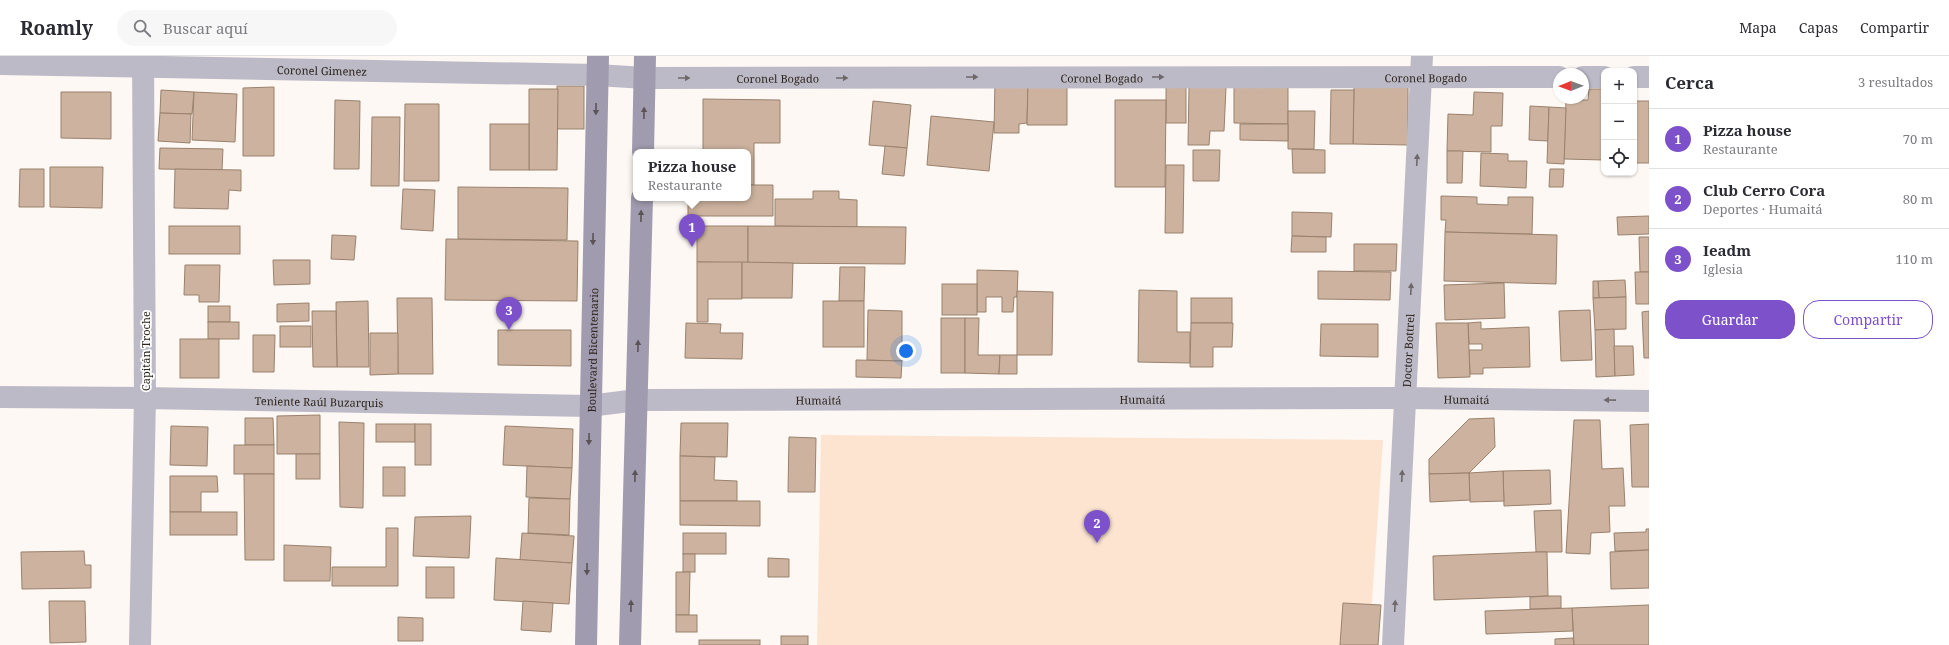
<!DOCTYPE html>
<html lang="es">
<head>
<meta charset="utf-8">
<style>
  body { margin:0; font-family:"Noto Serif",serif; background:#f7f7f7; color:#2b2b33 }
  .controls { position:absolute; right:12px; top:12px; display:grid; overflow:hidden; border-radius:8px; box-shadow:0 1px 3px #0004 }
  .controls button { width:36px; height:36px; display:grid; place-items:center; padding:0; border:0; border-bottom:1px solid #e1e1e2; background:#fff; color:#2b2b33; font:20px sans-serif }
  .compass { position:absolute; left:1553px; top:12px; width:36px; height:36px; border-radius:50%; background:#fff; box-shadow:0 1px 3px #0004; rotate:269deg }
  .you { position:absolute; left:906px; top:295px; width:14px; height:14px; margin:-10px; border:3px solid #fff; border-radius:50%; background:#1a73e8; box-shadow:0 0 0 6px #1a73e833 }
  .badge { display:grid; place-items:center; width:26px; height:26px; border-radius:50%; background:#7c51ca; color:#fff; font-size:13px; font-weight:700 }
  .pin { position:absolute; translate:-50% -33px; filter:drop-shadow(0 1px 2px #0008) }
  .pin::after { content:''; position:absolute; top:21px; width:14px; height:12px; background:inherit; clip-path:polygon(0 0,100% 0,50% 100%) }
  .popup { position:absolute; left:633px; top:93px; width:118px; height:52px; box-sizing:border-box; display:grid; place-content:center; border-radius:8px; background:#fff; filter:drop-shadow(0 1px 3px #0005); font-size:13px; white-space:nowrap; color:#7c7c81 }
  .popup b { font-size:15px; color:#2b2b33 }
  .popup::after { content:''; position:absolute; left:50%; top:100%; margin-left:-8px; border:8px solid transparent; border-top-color:#fff }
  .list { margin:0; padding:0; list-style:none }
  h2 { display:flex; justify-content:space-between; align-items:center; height:52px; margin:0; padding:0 16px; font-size:17px }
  h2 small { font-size:13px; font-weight:400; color:#7c7c81 }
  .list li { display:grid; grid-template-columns:26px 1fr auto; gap:12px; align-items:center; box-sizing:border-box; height:60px; padding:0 16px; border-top:1px solid #e1e1e2 }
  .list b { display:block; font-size:15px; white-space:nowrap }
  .list p { margin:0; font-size:13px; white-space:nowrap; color:#7c7c81 }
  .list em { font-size:13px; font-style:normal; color:#7c7c81 }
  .actions { display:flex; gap:8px; padding:12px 16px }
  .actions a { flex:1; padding:9px 0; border:1px solid #7c51ca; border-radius:16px; text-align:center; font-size:14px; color:#7c51ca }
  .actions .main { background:#7c51ca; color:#fff }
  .icon { flex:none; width:22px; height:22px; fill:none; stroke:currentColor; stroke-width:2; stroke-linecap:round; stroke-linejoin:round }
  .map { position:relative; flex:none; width:1649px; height:589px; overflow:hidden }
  header { display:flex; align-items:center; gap:24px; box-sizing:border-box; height:56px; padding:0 20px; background:#fff; border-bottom:1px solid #e1e1e2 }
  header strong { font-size:19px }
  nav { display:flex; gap:22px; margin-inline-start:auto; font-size:14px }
  .search { width:280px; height:36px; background:#f7f7f7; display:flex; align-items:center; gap:10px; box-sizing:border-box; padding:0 14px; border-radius:22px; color:#7c7c81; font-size:15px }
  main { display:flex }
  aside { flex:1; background:#fff }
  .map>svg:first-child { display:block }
  .green { fill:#fce4d1 }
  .building { fill:#cdb39f; stroke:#99816d }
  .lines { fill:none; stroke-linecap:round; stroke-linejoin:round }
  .minor { stroke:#bdbac7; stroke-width:22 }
  .secondary { stroke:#a09bae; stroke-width:22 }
  .oneway { fill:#6e6869 }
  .oneway2 { fill:#5b5456 }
  .labels { text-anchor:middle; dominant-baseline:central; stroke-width:3.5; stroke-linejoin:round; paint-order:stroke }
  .street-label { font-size:11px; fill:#2d241c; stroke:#fff }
</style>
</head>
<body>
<header>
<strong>Roamly</strong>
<div class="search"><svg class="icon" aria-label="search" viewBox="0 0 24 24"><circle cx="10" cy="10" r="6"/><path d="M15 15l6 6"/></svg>Buscar aquí</div>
<nav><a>Mapa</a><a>Capas</a><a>Compartir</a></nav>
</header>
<main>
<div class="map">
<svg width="1649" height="589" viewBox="0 0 1649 589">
  <rect width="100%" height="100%" fill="#fdf8f3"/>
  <polygon class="green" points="821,379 1383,384 1369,589 817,589"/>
  <g class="building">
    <polygon points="995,24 1028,25 1027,67 1019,68 1019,77 994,77"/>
    <polygon points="1028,25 1067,25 1067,69 1027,69"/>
    <polygon points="1354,27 1408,28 1408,89 1353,88"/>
    <rect x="1166" y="29" width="20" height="38"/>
    <rect x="557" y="30" width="27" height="43"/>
    <polygon points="274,31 274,100 243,100 243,32"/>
    <polygon points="1189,31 1226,31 1224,75 1210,75 1209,89 1188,89"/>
    <polygon points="1234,31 1288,31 1288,68 1234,67"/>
    <polygon points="529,33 558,33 557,114 529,114"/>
    <polygon points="1589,33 1604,33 1604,104 1564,103 1566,44 1588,44"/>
    <polygon points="161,34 194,36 192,58 160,57"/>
    <polygon points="1331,34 1354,34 1353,88 1330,88"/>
    <polygon points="61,36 111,36 111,83 61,82"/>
    <polygon points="194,36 237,38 235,86 192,84"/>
    <polygon points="1474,36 1503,37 1502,70 1491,70 1491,96 1447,95 1448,58 1473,59"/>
    <polygon points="703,43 780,44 780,87 754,87 754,129 748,129 748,96 703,96"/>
    <polygon points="335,44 360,45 359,113 334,113"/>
    <polygon points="1115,44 1166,44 1165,131 1115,131"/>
    <polygon points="873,45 911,49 907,92 869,89"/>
    <rect x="1634" y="45" width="15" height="62"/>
    <polygon points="405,48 439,48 439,125 404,125"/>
    <polygon points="1530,50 1549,51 1548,85 1529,84"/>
    <polygon points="1549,51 1566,52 1564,108 1547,107"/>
    <polygon points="1288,55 1315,55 1314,93 1288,93"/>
    <polygon points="160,57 191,58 190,87 158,85"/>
    <polygon points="931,60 994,66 989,115 927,109"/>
    <polygon points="372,61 400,61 399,130 371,130"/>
    <rect x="490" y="68" width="39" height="46"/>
    <polygon points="1240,68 1288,68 1288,85 1240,84"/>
    <polygon points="885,90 907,92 904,120 882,118"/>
    <polygon points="160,92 223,93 222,114 159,113"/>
    <polygon points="1292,93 1325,94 1325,117 1293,117"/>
    <polygon points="1193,94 1220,94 1219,125 1193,125"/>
    <polygon points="1447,95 1463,95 1462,127 1447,127"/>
    <polygon points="1481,97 1508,98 1508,105 1527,105 1526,132 1480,130"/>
    <polygon points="1166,109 1184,109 1183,177 1165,177"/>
    <polygon points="50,111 103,111 102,152 50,151"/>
    <polygon points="20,113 44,113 44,151 19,151"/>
    <polygon points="175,113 241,114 241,135 229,134 228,153 174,152"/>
    <polygon points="1550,113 1564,113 1563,131 1549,131"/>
    <polygon points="748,129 773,129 773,160 688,160 688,142 748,142"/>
    <polygon points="458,131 568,132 567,184 458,183"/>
    <polygon points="403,133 435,134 433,175 401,173"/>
    <polygon points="813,135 839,135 839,143 857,144 857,171 775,170 775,143 813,143"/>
    <polygon points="1441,140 1477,141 1477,148 1508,149 1508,141 1533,141 1532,178 1445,176 1446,164 1441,164"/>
    <polygon points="1292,156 1332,157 1331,181 1292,180"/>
    <polygon points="1649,160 1649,178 1618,179 1617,161"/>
    <rect x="169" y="170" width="71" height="28"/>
    <polygon points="697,170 748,170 748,207 697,206"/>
    <polygon points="748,170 906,171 905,208 748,207"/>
    <polygon points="1445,176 1557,179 1556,228 1444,225"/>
    <polygon points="332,179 356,180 354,204 331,203"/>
    <polygon points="1292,180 1326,181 1326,196 1291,196"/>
    <polygon points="1639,181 1649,181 1649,216 1640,216"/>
    <polygon points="446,183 578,185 577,245 445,244"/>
    <polygon points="1354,188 1397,188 1396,215 1354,215"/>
    <polygon points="273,204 310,204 310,228 274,229"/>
    <polygon points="697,206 742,206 742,243 708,243 708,266 697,266"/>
    <polygon points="742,206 793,207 792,242 742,242"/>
    <polygon points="185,209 220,209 219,246 199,246 199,239 184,239"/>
    <polygon points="840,211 865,211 864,245 839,245"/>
    <polygon points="977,214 1018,215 1017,241 1014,241 1013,256 1002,256 1002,241 986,241 986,256 977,256"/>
    <polygon points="1318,215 1391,216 1390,244 1318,243"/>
    <polygon points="1635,216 1649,216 1649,248 1636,248"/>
    <polygon points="1625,224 1626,241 1599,242 1598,225"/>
    <polygon points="1593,225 1598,225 1599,242 1593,242"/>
    <polygon points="1504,227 1505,262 1445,264 1444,229"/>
    <rect x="942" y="228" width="35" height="31"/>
    <polygon points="1139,234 1177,235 1177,276 1190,276 1190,307 1138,306"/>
    <polygon points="1017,235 1053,236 1052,299 1017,299"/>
    <polygon points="1626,241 1626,273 1595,274 1593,242"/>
    <polygon points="397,242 432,242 433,318 398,318"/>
    <rect x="1191" y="242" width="41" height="25"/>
    <polygon points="368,245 369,311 337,311 336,246"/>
    <rect x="823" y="245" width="41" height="46"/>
    <polygon points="309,247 309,265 277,266 277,248"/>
    <rect x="208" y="250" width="22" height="16"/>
    <polygon points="868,254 902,255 902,305 867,304"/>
    <polygon points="1590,254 1592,304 1561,305 1559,255"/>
    <polygon points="312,255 336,255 337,311 313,311"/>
    <polygon points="1649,255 1649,302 1644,302 1642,256"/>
    <rect x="941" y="262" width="24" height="55"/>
    <polygon points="965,262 979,262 978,299 1000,299 999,318 965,317"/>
    <rect x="208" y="266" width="31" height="17"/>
    <polygon points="1481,266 1481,273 1529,271 1530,311 1483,312 1483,318 1470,318 1469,294 1482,294 1482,288 1469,288 1468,267"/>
    <polygon points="686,267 721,268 720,277 743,277 742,303 685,302"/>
    <polygon points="1191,267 1233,267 1232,291 1213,291 1213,311 1190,311"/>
    <polygon points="1436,267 1468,267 1470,321 1438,322"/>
    <polygon points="1321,268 1378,268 1378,301 1320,300"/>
    <rect x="280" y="270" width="31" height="21"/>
    <polygon points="1614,273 1615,320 1596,321 1595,274"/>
    <polygon points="498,274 571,274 571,310 498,309"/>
    <polygon points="370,277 398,277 398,318 370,319"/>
    <polygon points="253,279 275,279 274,316 253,316"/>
    <rect x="180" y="283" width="39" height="39"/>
    <polygon points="1614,290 1633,290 1634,319 1615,320"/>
    <polygon points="1000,299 1017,299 1017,318 999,318"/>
    <polygon points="856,304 902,305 901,322 856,321"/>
    <polygon points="320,359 320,398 277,398 277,360"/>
    <polygon points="245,362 273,362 274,389 245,389"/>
    <polygon points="1494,362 1495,391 1469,417 1429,418 1429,403 1469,363"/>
    <polygon points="1574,364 1600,364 1602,413 1623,412 1625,450 1609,450 1610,476 1591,477 1590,498 1566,497"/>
    <polygon points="339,366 364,367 363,452 340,451"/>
    <polygon points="681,367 728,367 727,401 680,400"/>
    <rect x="376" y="368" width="39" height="18"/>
    <rect x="415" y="368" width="16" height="41"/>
    <polygon points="1649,368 1649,431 1632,431 1630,369"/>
    <polygon points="171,370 208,371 207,410 170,409"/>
    <polygon points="505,370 573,373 572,412 503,409"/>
    <polygon points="789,381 816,382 815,436 788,436"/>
    <rect x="234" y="389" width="40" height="29"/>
    <rect x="296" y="398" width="24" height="25"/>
    <polygon points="680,400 715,401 714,424 737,425 737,445 680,445"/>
    <polygon points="527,410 572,412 570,443 526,441"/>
    <rect x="383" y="411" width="22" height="29"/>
    <polygon points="1550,414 1551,448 1504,450 1503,415"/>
    <polygon points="1503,415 1504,445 1470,446 1469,417"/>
    <polygon points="1469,417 1470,444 1430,446 1429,418"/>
    <polygon points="244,418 274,418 274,504 245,504"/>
    <polygon points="170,420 217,420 218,436 201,436 201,456 170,456"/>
    <polygon points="529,442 570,443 569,479 528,477"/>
    <polygon points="680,445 760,445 760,470 680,469"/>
    <polygon points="1561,454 1562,496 1536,496 1534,455"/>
    <rect x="170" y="456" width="67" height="23"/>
    <polygon points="471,460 469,502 413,500 415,461"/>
    <polygon points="386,472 398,472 398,530 332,530 332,511 386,511"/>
    <polygon points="1646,473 1649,473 1649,494 1615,495 1614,477 1646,476"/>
    <polygon points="522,477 574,480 572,507 520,504"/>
    <rect x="683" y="477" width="43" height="21"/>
    <polygon points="284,489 331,491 330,525 284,525"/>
    <polygon points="1649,494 1649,532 1611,533 1610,496"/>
    <polygon points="84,495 85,509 91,509 91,532 22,533 21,496"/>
    <polygon points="1536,496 1547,496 1548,540 1434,544 1433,500"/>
    <rect x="683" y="498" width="12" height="18"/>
    <polygon points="496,502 572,507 569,548 494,544"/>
    <polygon points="768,502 789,503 789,521 768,521"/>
    <rect x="426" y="511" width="28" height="31"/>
    <polygon points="676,516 690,516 689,559 676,559"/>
    <polygon points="1548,540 1561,540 1561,552 1530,553 1530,541"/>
    <polygon points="49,545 85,545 86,586 50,587"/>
    <polygon points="523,545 553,547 551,576 521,574"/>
    <polygon points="1343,547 1381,549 1378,589 1340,589"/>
    <polygon points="1649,549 1649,589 1574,589 1572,552"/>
    <polygon points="1572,552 1573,575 1486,578 1485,555"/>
    <rect x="676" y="559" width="21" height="17"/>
    <polygon points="398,561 423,562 423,585 398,585"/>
    <rect x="781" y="580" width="27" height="9"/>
    <polygon points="1573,582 1574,589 1555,589 1555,583"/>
    <rect x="699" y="584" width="61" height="5"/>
  </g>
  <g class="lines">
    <g class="minor">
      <path id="s1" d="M 0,8 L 597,19 L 645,22 L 1559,21"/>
      <polyline points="1583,21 1604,21"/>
      <polyline points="1634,21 1649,21"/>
      <path id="s2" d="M 0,341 L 145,342 L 589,350 L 637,344 L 1405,342 L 1649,345"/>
      <polyline points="140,589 145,342 143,0"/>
      <path id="s3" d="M 1393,589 L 1422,0"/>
    </g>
    <g class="secondary">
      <polyline points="643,96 645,0"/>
      <path id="s4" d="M 586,589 L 598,0"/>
      <polyline points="630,589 642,142"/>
    </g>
  </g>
  <defs><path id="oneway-solid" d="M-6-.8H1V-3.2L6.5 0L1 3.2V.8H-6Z"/></defs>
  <g class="oneway">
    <use href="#oneway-solid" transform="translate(972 21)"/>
    <use href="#oneway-solid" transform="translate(1158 21)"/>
    <use href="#oneway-solid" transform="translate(684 22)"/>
    <use href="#oneway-solid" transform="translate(842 22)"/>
    <use href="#oneway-solid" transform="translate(1417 104) rotate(-87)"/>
    <use href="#oneway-solid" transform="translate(1411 233) rotate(-87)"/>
    <use href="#oneway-solid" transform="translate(1610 344) rotate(-179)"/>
    <use href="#oneway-solid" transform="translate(1402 420) rotate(-87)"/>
    <use href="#oneway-solid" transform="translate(1395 550) rotate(-87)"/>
  </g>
  <g class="oneway2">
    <use href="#oneway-solid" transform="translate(596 53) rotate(91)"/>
    <use href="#oneway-solid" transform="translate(644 57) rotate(-89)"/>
    <use href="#oneway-solid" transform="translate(641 160) rotate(-89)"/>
    <use href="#oneway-solid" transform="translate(593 183) rotate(91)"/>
    <use href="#oneway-solid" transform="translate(638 290) rotate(-89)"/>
    <use href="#oneway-solid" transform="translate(589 383) rotate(91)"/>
    <use href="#oneway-solid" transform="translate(635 420) rotate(-89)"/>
    <use href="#oneway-solid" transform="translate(587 513) rotate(91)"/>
    <use href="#oneway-solid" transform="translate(631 550) rotate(-89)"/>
  </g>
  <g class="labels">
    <g class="street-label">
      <text stroke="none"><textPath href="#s1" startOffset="322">Coronel Gimenez</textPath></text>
      <text stroke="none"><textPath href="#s1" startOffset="1102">Coronel Bogado</textPath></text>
      <text stroke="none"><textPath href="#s1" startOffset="1426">Coronel Bogado</textPath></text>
      <text stroke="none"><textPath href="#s1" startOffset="778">Coronel Bogado</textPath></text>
      <text stroke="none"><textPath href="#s4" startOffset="295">Boulevard Bicentenario</textPath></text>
      <text stroke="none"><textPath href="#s3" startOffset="295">Doctor Bottrel</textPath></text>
      <text transform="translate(145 295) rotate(-90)">Capitán Troche</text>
      <text stroke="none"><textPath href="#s2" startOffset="819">Humaitá</textPath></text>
      <text stroke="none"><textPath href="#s2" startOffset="1143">Humaitá</textPath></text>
      <text stroke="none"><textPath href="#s2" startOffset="1467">Humaitá</textPath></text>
      <text stroke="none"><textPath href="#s2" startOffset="319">Teniente Raúl Buzarquis</textPath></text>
    </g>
  </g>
</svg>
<div class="controls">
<button>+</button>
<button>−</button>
<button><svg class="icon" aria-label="locate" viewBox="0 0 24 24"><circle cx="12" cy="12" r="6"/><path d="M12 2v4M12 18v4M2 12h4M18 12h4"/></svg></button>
</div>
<svg class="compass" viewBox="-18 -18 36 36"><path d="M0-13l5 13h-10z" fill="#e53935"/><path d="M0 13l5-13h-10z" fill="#7c7c81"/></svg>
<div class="you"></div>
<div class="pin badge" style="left:692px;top:191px">1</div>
<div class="popup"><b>Pizza house</b>Restaurante</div>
<div class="pin badge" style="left:1097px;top:487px">2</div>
<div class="pin badge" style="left:509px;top:274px">3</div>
</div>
<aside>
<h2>Cerca<small>3 resultados</small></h2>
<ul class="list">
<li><span class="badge">1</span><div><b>Pizza house</b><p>Restaurante</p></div><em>70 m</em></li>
<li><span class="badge">2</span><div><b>Club Cerro Cora</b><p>Deportes · Humaitá</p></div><em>80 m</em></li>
<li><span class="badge">3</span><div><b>Ieadm</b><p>Iglesia</p></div><em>110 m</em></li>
</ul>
<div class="actions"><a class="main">Guardar</a><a>Compartir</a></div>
</aside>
</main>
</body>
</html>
